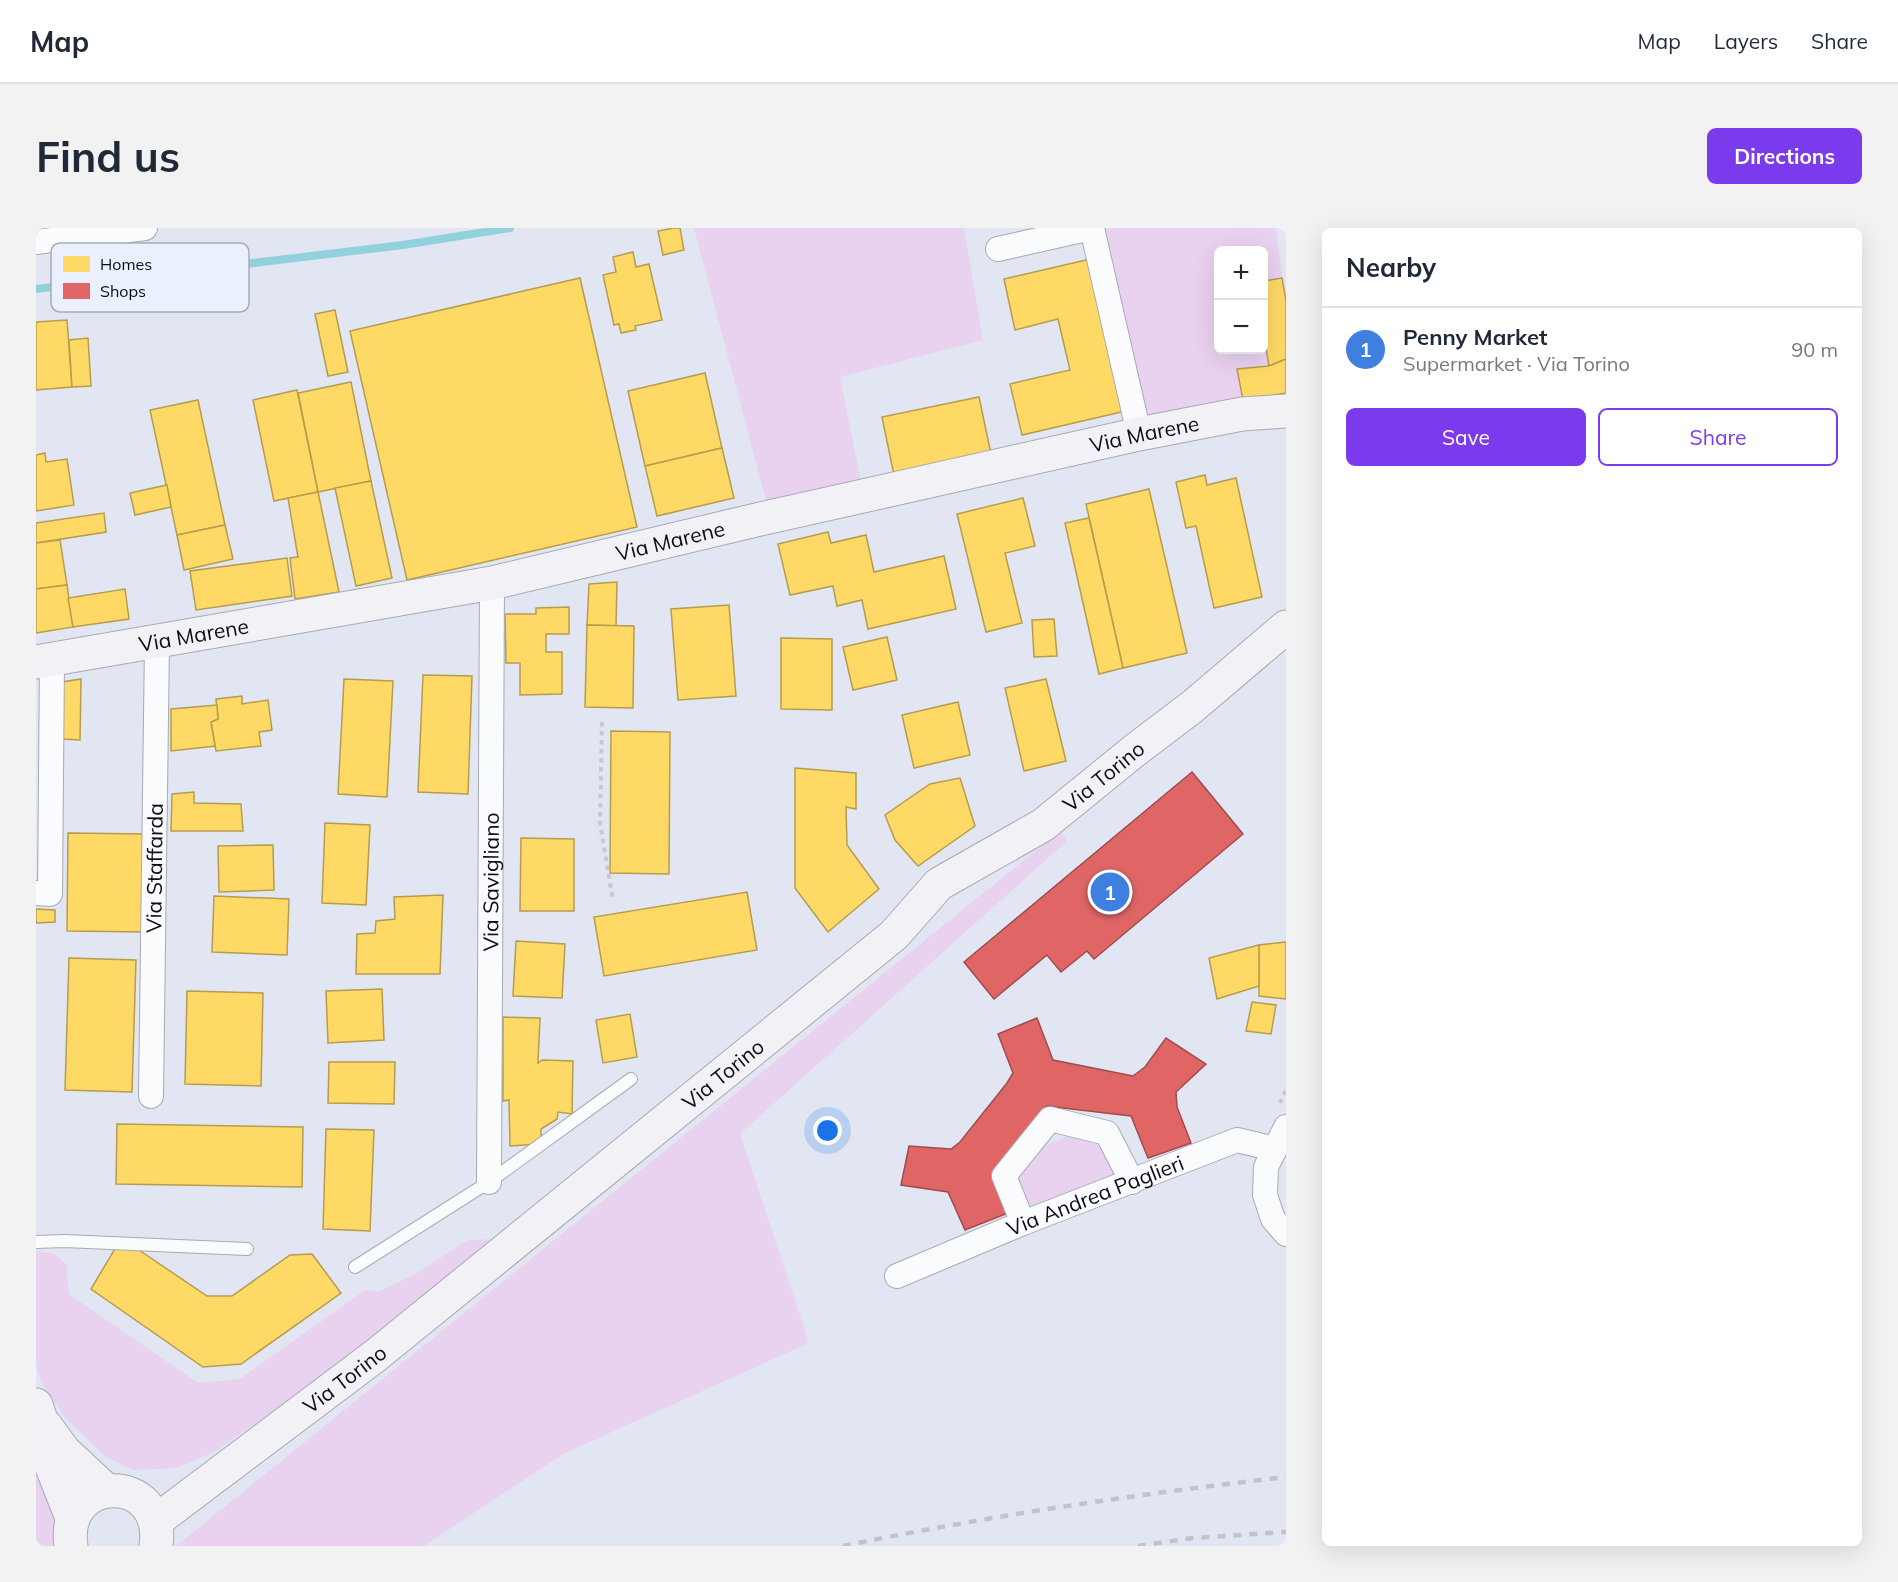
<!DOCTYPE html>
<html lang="en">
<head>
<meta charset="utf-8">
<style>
  body { margin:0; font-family:Mulish,sans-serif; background:#f2f2f3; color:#1f2937 }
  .controls { position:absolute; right:18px; top:18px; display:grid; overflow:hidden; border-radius:9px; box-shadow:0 6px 24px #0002 }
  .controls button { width:54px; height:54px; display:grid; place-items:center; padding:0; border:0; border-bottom:2px solid #e0e1e3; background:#fff; color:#1f2937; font:30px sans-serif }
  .you { position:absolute; left:792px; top:903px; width:21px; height:21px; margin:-15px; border:4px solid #fff; border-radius:50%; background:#1a73e8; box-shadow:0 0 0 9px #1a73e833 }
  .badge { display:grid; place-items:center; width:39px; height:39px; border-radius:50%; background:#7c3aed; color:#fff; font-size:20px; font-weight:700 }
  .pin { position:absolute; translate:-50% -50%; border:3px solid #fff; box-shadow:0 2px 6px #0006 }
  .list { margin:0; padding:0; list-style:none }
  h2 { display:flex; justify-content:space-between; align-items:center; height:78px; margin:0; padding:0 24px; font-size:26px }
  h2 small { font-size:20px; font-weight:400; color:#747a83 }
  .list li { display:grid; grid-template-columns:39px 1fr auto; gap:18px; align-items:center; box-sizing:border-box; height:84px; padding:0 24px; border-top:2px solid #e0e1e3 }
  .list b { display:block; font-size:22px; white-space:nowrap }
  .list p { margin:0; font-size:20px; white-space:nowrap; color:#747a83 }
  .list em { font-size:20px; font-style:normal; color:#747a83 }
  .actions { display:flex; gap:12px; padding:18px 24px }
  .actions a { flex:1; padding:14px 0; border:2px solid #7c3aed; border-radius:9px; text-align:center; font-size:21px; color:#7c3aed }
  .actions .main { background:#7c3aed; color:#fff }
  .map { position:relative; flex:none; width:1250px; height:1318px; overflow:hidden; border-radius:9px }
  header { display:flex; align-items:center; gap:36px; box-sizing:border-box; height:84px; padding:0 30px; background:#fff; border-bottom:2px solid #e0e1e3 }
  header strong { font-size:28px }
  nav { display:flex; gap:33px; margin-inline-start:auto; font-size:21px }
  .intro { display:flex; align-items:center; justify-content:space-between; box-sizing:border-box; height:144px; padding:0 36px }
  h1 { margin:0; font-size:42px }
  .button { padding:15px 27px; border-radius:9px; background:#7c3aed; color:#fff; font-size:21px; font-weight:700 }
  main { display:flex; gap:36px; padding:0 36px }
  aside { flex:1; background:#fff; border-radius:9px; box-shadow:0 6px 24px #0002 }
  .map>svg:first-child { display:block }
  .green { fill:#e9d2ef }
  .homes { fill:#ffd966; stroke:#b69c4e; stroke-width:1.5 }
  .shops { fill:#e06666; stroke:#a04b4e; stroke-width:1.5 }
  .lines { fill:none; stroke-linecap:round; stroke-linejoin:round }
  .stream { stroke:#90d1dc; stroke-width:8 }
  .lane-casing { stroke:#a6aab3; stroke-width:14 }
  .street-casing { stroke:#a6aab3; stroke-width:26 }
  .secondary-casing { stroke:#a6aab3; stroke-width:35 }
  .path { stroke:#c7c9cc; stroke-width:4; stroke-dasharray:4.5 4.5; stroke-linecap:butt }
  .lane { stroke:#fafbfd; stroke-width:12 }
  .street { stroke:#fafbfd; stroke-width:24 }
  .secondary { stroke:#f1f1f6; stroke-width:33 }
  .rail { stroke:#c2c3c7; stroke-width:4.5; stroke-dasharray:8 8; stroke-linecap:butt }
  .labels { text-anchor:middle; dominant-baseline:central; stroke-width:6; stroke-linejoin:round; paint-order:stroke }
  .street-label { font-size:21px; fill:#0a0d15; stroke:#eaf0fe }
  .key { fill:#eaf0fe; stroke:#a7acb8; stroke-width:1.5 }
  .key-label { font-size:16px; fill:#0a0d15 }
</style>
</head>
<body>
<header>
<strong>Map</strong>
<nav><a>Map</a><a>Layers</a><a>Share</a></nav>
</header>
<div class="intro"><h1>Find us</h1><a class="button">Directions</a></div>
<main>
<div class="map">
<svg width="1250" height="1318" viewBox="0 0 1250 1318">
  <rect width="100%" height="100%" fill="#e1e6f2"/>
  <g class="green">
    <polygon points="658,0 928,0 947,112 804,149 826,258 731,276"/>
    <polygon points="1064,0 1240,0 1246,50 1228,53 1228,22 1182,22 1182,122 1228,122 1228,108 1233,138 1202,141 1207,172 1108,191"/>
    <polygon points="1024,603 1031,613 704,906 773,1115 527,1226 388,1318 140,1318"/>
    <polygon points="1033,908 1063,917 1078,947 990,980 980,951 1002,920"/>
    <polygon points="460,1011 273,1158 180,1223 140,1240 97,1242 69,1228 29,1190 7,1157 0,1137 0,1023 18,1025 30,1036 33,1066 162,1155 204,1151 329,1062 342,1064 381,1045 432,1012"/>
    <polygon points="0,1235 30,1318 0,1318"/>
  </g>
  <g class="homes">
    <polygon points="638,0 644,0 648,22 627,27 622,3"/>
    <polygon points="597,24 600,39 613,36 626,92 599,98 600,102 585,105 583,96 578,97 567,47 580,44 577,29"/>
    <polygon points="1059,30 1094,182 986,207 974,156 1034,142 1022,91 979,102 968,51"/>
    <polygon points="544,50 601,299 371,352 314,103"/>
    <polygon points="1246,50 1250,73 1250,131 1233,138 1228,108 1228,53"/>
    <polygon points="299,82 312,144 292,148 279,86"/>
    <polygon points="31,92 36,159 0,162 0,94"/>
    <polygon points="52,110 55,158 36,159 33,112"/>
    <polygon points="1250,131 1250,165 1207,172 1201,141 1233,138"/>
    <polygon points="669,145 686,220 609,238 592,163"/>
    <polygon points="315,154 335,253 282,264 262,165"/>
    <polygon points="261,162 282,264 238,273 217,172"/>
    <polygon points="943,169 955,226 858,247 846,189"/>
    <polygon points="162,172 189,297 141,307 114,182"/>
    <polygon points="686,220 698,270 621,288 609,238"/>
    <polygon points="9,225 10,234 31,231 38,277 0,283 0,227"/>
    <polygon points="1169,247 1171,257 1200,250 1226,369 1178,380 1160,298 1150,300 1140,254"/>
    <polygon points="335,253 356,350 320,358 299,260"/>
    <polygon points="131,257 135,279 99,287 94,265"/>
    <polygon points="1113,261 1151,425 1087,440 1050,276"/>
    <polygon points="282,264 303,364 259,371 254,330 262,329 252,270"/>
    <polygon points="987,270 999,318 969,325 986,395 950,404 921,286"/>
    <polygon points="68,285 70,304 0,315 0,295"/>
    <polygon points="1053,290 1087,440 1063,446 1029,295"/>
    <polygon points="189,297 197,331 148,342 141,307"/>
    <polygon points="792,304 795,315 830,307 838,344 908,328 920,381 832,401 826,372 801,378 797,358 754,367 742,316"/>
    <polygon points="24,312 31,357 0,361 0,315"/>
    <polygon points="251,330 256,368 160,382 154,343"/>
    <polygon points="581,354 580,398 551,397 553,356"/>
    <polygon points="31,357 37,399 0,405 0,361"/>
    <polygon points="89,361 93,391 37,399 32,370"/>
    <polygon points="693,377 700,468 642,472 635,381"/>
    <polygon points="533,379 533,406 510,406 510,424 526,424 526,466 484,467 484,435 470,435 469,386 500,386 500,380"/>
    <polygon points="1018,391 1021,428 998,429 996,392"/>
    <polygon points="551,397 598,398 597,480 549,479"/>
    <polygon points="851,409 861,452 817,462 807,419"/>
    <polygon points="745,410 796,411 796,482 745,481"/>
    <polygon points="387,447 436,448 432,566 382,564"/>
    <polygon points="45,451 44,512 26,511 26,454"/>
    <polygon points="308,451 357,453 351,569 302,566"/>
    <polygon points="1010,451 1030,533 988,543 969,460"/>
    <polygon points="206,468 206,476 232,472 236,502 223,504 225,518 180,523 175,494 182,491 180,471"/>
    <polygon points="922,474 934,527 878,540 866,487"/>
    <polygon points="181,477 182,491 175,494 179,518 135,523 135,481"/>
    <polygon points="575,503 634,504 633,646 574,645"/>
    <polygon points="759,540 820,545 820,581 810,579 811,617 843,661 792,704 759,660"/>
    <polygon points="924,550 939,598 882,638 859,612 849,587 894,556"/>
    <polygon points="158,564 158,575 205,576 207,603 135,603 136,566"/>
    <polygon points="289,595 334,597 330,677 286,675"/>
    <polygon points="32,605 111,606 110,704 31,703"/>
    <polygon points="485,610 538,611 538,683 484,683"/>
    <polygon points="237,617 238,662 183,664 182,618"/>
    <polygon points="711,664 721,722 568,748 558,689"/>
    <polygon points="407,667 404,746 320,746 321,706 339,705 340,693 359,691 358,669"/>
    <polygon points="178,668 253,671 251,727 176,724"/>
    <polygon points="0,681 19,682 19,694 0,695"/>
    <polygon points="480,713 529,716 526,770 477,768"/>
    <polygon points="1250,714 1250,771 1223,768 1223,717"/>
    <polygon points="1223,717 1223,758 1181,771 1173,730"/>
    <polygon points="33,730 100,732 96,864 29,862"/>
    <polygon points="346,761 348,812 292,815 290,763"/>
    <polygon points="151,763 227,765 225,858 149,856"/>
    <polygon points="1216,774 1240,777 1235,806 1210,803"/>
    <polygon points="594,786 601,829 567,835 560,792"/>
    <polygon points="467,789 504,790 502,835 506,832 537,833 536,886 522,884 521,891 505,901 505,916 474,918 473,872 467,873"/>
    <polygon points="293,834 359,834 358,876 292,875"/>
    <polygon points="81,896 267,899 266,959 80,956"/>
    <polygon points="290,901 338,902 334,1003 287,1001"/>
    <polygon points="97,1018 171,1068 196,1068 254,1027 276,1026 305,1065 205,1136 167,1139 55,1061 80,1019"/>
  </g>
  <g class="shops">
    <polygon points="1156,544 1207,606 1058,731 1051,723 1025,744 1011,727 958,771 928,734"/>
    <polygon points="1001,790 1017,832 1097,848 1109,839 1130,810 1170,836 1140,864 1141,879 1155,915 1112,930 1095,888 1010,878 961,938 972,985 929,1002 912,964 865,957 873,918 915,921 924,914 971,855 977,845 962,806"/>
  </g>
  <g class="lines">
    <polyline class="stream" points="0,61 367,17 474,0"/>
    <defs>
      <g id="lane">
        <polyline points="0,1014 29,1013 211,1021"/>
        <polyline points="319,1039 453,954 595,851"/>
      </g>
      <g id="street">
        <polyline points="1056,0 1103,206"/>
        <polyline points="0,14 109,0"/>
        <polyline points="962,21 1055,0"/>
        <polyline points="0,665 14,666 16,431"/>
        <path id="s1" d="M 115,868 L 121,414"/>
        <polyline points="1250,899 1230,939 1229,967 1237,991 1250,1006"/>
        <path id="s2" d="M 453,954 L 456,355"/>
        <polyline points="987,995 968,948 1014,891 1071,905 1096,954"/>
        <path id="s3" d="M 861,1048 L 987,995 L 1201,912 L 1239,921"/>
      </g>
      <g id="secondary">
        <path id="s4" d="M 0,434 L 456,355 L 720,292 L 1103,206 L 1206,186 L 1250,183"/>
        <polyline points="0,1177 5,1192 12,1229 36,1290"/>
        <polyline points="9,1197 28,1223 71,1263"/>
        <path id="s5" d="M 120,1293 L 339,1128 L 858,707 L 903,656 L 1007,597 L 1098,523 L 1156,479 L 1250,399"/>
        <path d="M 35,1318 C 24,1246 130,1243 120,1318"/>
      </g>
    </defs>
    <use href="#lane" class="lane-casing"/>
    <use href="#street" class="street-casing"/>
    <use href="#secondary" class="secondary-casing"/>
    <g class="path">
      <polyline points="566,494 564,595 577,673"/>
      <polyline points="1244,875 1250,862"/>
    </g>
    <use href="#lane" class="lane"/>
    <use href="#street" class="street"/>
    <use href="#secondary" class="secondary"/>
    <g class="rail">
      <path d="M 807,1318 C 953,1288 1101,1266 1250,1249"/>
      <polyline points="1102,1318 1157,1310 1250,1304"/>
    </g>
  </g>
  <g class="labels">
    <g class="street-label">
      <text stroke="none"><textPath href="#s4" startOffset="1132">Via Marene</textPath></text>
      <text stroke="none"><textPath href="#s4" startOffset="646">Via Marene</textPath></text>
      <text stroke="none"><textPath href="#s4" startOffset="160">Via Marene</textPath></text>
      <text stroke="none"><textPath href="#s5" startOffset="1208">Via Torino</textPath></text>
      <text stroke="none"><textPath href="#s1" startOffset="228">Via Staffarda</textPath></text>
      <text stroke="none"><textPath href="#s2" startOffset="300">Via Savigliano</textPath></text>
      <text stroke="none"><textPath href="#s5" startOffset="722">Via Torino</textPath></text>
      <text stroke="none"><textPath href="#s3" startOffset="214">Via Andrea Paglieri</textPath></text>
      <text stroke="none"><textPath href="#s5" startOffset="236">Via Torino</textPath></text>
    </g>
  </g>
  <rect x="15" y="15" width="198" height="69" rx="9" class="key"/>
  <rect x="27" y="28" width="27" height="16" fill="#ffd966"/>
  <rect x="27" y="55" width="27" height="16" fill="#e06666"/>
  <g class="key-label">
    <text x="64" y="42">Homes</text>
    <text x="64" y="69">Shops</text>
  </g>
</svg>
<div class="controls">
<button>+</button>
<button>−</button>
</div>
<div class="you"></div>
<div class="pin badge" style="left:1074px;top:664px;background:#3f7fe0">1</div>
</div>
<aside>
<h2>Nearby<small></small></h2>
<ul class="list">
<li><span class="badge" style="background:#3f7fe0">1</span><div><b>Penny Market</b><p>Supermarket · Via Torino</p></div><em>90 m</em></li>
</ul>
<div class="actions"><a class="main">Save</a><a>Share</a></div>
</aside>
</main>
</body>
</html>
